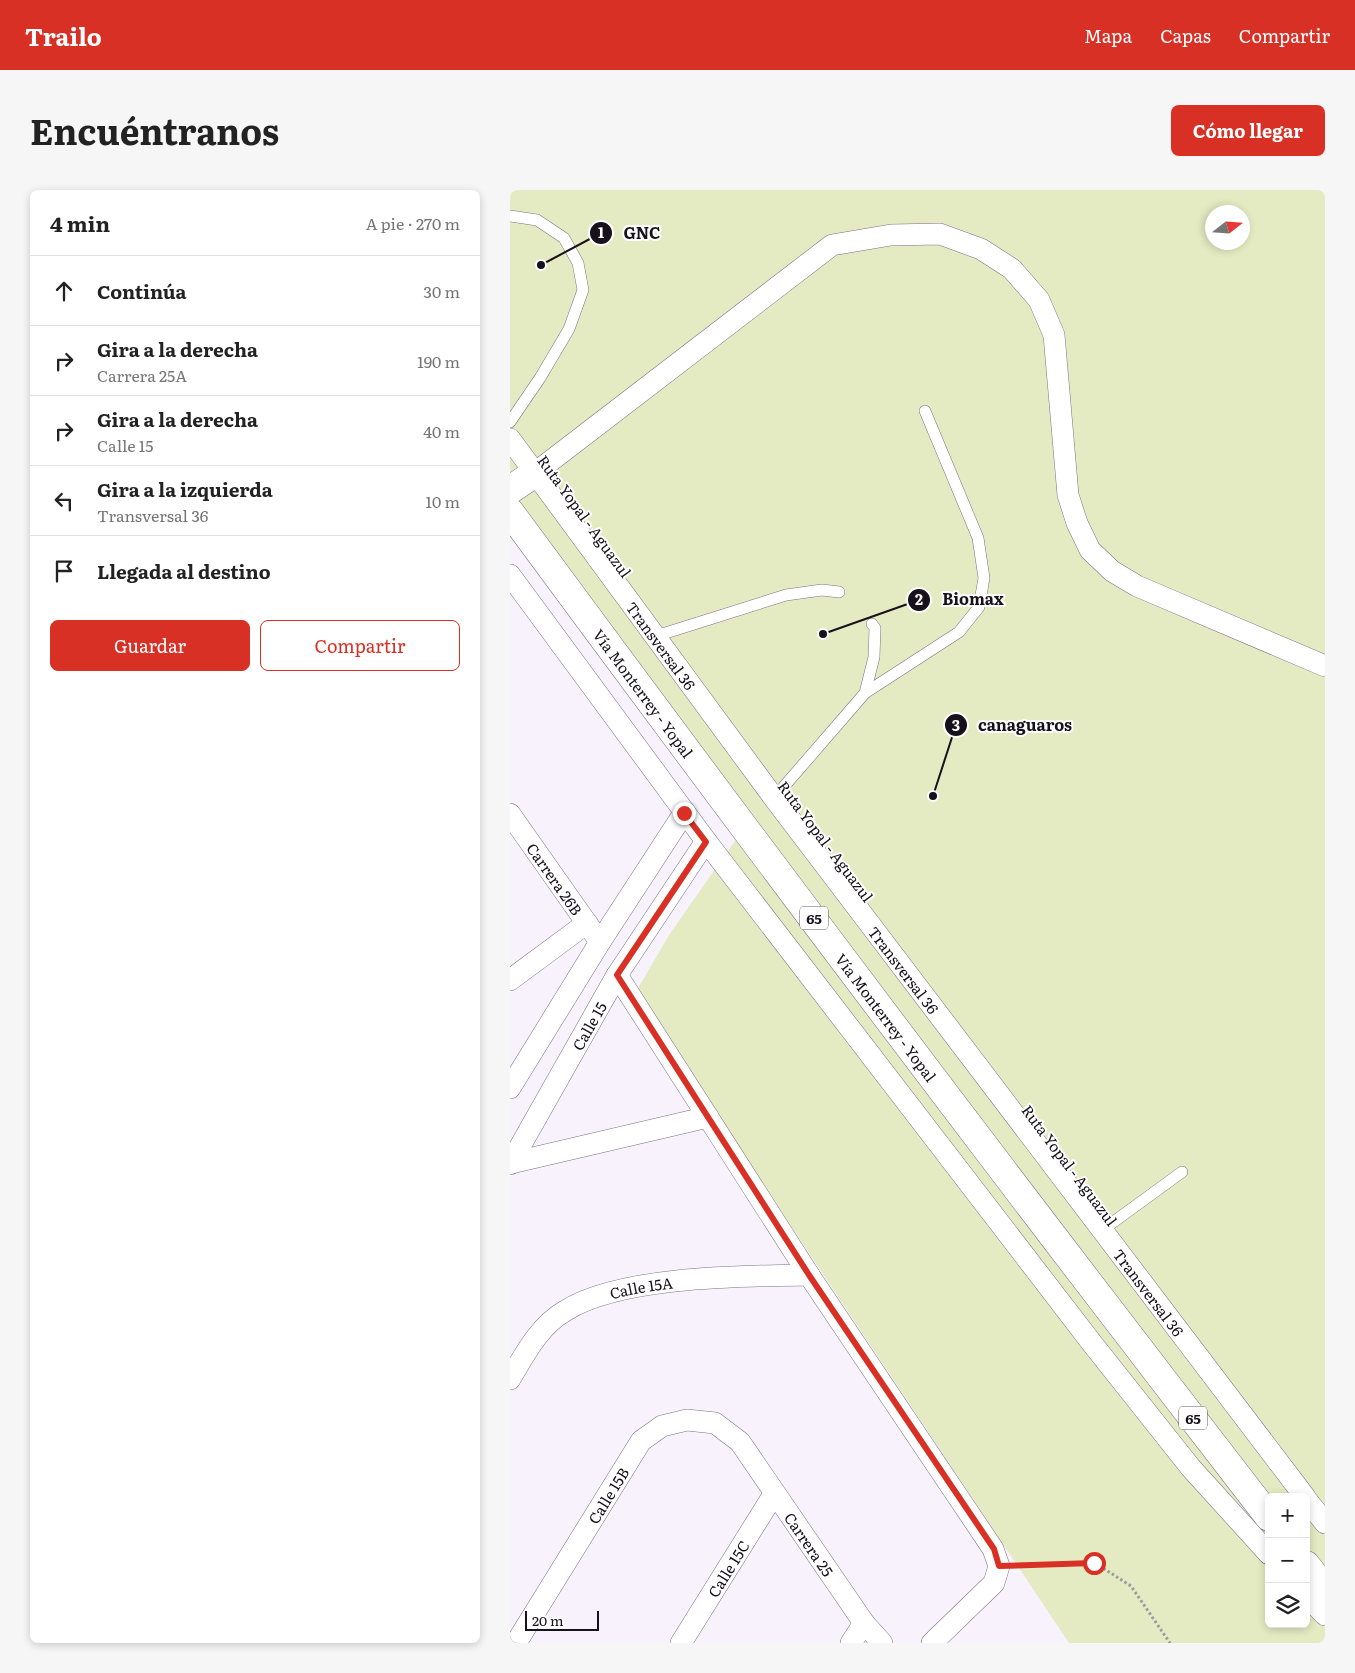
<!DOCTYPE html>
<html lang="es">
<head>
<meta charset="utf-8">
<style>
  body { margin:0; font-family:Literata,serif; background:#f6f6f6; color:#222 }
  .controls { position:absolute; right:15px; bottom:15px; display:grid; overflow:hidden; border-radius:8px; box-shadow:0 2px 8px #0003 }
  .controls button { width:45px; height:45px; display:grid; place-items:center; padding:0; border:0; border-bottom:1px solid #e0e0e0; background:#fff; color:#222; font:25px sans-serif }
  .compass { position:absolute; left:695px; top:15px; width:45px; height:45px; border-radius:50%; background:#fff; box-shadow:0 2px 8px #0003; rotate:73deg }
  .scale { position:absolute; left:15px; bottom:12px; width:74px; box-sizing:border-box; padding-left:5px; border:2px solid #16111a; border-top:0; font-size:14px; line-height:18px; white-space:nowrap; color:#16111a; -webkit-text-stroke:4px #fff; paint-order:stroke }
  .stop { position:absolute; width:15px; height:15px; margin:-11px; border:4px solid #d93025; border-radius:50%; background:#fff }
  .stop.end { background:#d93025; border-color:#fff; box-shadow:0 1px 5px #0008 }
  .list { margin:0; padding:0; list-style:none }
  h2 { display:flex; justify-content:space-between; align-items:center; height:65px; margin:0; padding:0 20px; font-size:21px }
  h2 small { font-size:16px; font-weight:400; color:#767676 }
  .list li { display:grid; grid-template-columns:32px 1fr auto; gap:15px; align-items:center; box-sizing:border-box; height:70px; padding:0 20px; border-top:1px solid #e0e0e0 }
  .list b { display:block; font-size:19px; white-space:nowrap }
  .list p { margin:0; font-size:16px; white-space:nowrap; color:#767676 }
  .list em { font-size:16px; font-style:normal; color:#767676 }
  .actions { display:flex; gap:10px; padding:15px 20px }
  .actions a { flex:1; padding:11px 0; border:1px solid #d93025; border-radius:8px; text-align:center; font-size:18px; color:#d93025 }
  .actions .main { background:#d93025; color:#fff }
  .icon { flex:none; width:28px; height:28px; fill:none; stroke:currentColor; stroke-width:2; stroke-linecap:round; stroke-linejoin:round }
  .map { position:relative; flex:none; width:815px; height:1453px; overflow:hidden; border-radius:8px }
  header { display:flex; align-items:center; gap:30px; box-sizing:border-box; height:70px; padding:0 25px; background:#d93025; color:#fff }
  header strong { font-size:24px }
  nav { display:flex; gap:28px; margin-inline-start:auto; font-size:18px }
  .intro { display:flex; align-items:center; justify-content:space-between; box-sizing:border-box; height:120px; padding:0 30px }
  h1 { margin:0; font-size:35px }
  .button { padding:12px 22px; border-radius:8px; background:#d93025; color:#fff; font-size:18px; font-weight:700 }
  main { display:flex; gap:30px; padding:0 30px }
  aside { flex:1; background:#fff; border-radius:8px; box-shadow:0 2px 8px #0003 }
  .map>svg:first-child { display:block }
  .green { fill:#e4ebc2; fill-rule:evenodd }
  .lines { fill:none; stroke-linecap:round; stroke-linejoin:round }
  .service-casing { stroke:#7e7088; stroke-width:12 }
  .minor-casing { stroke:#7e7088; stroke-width:22 }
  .secondary-casing { stroke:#7e7088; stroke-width:29 }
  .trunk-casing { stroke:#7e7088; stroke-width:29 }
  .path { stroke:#9e99a2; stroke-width:3; stroke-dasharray:2.5 2.5; stroke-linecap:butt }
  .service { stroke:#fff; stroke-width:11 }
  .minor { stroke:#fff; stroke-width:21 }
  .secondary { stroke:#fff; stroke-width:28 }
  .trunk { stroke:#fff; stroke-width:28 }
  .route { stroke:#d93025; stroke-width:6 }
  .labels { text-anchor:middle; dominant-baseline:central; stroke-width:4; stroke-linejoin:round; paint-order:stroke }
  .shield { fill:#fff; stroke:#5c585f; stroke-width:1 }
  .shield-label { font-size:14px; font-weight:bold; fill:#16111a }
  .street-label { font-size:15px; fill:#16111a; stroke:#fff }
  .leader { fill:none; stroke:#16111a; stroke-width:2 }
  .callout-dot { fill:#16111a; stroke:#fff; stroke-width:2 }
  .mark-label { font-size:15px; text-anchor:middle; font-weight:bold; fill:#fff }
  .callout-label { font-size:16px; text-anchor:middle; font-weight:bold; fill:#16111a; stroke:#fff; stroke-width:4; stroke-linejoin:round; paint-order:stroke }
</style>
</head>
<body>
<header>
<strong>Trailo</strong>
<nav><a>Mapa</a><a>Capas</a><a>Compartir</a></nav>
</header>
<div class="intro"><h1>Encuéntranos</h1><a class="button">Cómo llegar</a></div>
<main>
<aside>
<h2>4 min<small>A pie · 270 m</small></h2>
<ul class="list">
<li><svg class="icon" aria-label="ahead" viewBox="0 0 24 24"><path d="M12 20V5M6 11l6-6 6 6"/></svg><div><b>Continúa</b></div><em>30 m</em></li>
<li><svg class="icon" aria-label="right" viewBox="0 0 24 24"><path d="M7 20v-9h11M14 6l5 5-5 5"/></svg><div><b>Gira a la derecha</b><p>Carrera 25A</p></div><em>190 m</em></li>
<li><svg class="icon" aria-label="right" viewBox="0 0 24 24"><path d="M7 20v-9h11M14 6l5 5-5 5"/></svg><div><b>Gira a la derecha</b><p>Calle 15</p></div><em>40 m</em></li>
<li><svg class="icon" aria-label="left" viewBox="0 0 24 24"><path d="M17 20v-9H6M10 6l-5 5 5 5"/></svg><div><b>Gira a la izquierda</b><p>Transversal 36</p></div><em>10 m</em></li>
<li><svg class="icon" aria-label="arrive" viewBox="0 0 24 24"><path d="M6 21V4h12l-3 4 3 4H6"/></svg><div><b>Llegada al destino</b></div></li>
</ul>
<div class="actions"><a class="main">Guardar</a><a>Compartir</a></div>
</aside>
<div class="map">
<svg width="815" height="1453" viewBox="0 0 815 1453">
  <rect width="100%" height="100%" fill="#f8f2fc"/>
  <path class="green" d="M 0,0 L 815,0 L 815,1453 L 559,1453 L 207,925 L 128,798 L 161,742 L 234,638 L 0,323 ZM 702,22 L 732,22 L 732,52 L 702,52 ZM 759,1307 L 796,1307 L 796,1434 L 759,1434 Z"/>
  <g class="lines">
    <defs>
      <g id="service">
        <polyline points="0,26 27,30 54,48 68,73 73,100 59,139 30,188 0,232"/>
        <polyline points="146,446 276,405 312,400 329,402"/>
        <polyline points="355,503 449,442 469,417 474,388 468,348 415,221"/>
        <polyline points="264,608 355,503 364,467 365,438 362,434"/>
        <polyline points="591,1041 672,982"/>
      </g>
      <g id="minor">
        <path id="s1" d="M 0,249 L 264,608 L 795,1307"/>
        <polyline points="25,283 322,55 381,45 430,44 471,59 502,79 529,110 544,145 558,305 567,333 580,360 602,381 627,396 815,476"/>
        <polyline points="0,385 196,651 581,1152 681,1278 759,1364"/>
        <path id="s2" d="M 0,624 L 90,752"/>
        <polyline points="107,785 299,1085 483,1359 489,1376 484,1393 422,1453"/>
        <polyline points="0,790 77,733"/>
        <polyline points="0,898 90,752 174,623"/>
        <polyline points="1,973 198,927"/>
        <path id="s3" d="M 0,974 L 107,785 L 196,651"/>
        <path id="s4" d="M 0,1189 C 15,1164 29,1136 55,1121 C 110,1086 234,1086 299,1085"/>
        <polyline points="796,1309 815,1333"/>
        <polyline points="796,1405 815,1425"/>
        <path id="s5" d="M 6,1453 L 131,1251 L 152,1236 L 177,1230 L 205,1233 L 230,1252 L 354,1433 L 372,1453"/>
        <path id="s6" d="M 171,1453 L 264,1304"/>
        <polyline points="341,1453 354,1433"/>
      </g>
      <polyline id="secondary" points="0,300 25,283"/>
      <g id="trunk">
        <path id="s7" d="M 0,322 C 249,660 502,995 759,1327"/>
        <polyline points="796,1375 815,1399"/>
      </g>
    </defs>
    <use href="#service" class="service-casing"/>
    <use href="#minor" class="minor-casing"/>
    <use href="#secondary" class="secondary-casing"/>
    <use href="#trunk" class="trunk-casing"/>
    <polyline class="path" points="510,1375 585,1373 621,1396 660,1453"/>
    <use href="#service" class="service"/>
    <use href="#minor" class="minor"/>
    <use href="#secondary" class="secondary"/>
    <use href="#trunk" class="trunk"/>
  </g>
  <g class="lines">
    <polyline class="route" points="174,623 196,652 107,785 299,1085 484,1359 489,1376 584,1373"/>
  </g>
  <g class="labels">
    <g class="shield">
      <rect x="290" y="716.5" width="28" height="23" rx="4"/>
      <rect x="669" y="1216.5" width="28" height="23" rx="4"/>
    </g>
    <g class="shield-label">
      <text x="304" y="728">65</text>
      <text x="683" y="1228">65</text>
    </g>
    <g class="street-label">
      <text transform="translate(75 326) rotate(54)">Ruta Yopal - Aguazul</text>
      <text stroke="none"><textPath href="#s1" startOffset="256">Transversal 36</textPath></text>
      <text stroke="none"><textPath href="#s7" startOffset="225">Vía Monterrey - Yopal</textPath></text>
      <text transform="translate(316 651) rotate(53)">Ruta Yopal - Aguazul</text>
      <text stroke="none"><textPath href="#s2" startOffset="79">Carrera 26B</textPath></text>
      <text stroke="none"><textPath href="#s1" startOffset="661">Transversal 36</textPath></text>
      <text stroke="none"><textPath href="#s7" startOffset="630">Vía Monterrey - Yopal</textPath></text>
      <text stroke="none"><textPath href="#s3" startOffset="159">Calle 15</textPath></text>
      <text transform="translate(560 975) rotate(53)">Ruta Yopal - Aguazul</text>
      <text stroke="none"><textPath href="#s4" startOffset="169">Calle 15A</textPath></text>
      <text stroke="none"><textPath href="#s1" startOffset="1066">Transversal 36</textPath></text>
      <text stroke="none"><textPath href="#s5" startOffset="174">Calle 15B</textPath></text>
      <text stroke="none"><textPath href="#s5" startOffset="472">Carrera 25</textPath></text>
      <text stroke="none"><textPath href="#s6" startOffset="88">Calle 15C</textPath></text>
    </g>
  </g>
  <path class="leader" d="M31 75L91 43M313 444L409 410M423 606L446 535"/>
  <g class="callout-dot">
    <circle cx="31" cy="75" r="5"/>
    <circle cx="313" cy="444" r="5"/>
    <circle cx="423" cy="606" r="5"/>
    <circle cx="91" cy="43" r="12"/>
    <circle cx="409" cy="410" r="12"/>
    <circle cx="446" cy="535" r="12"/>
  </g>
  <g class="mark-label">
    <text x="91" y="48">1</text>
    <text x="409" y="415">2</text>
    <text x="446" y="541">3</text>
  </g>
  <g class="callout-label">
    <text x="132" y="49">GNC</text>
    <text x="463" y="415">Biomax</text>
    <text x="515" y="541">canaguaros</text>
  </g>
</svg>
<div class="controls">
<button>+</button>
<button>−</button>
<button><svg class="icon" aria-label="layers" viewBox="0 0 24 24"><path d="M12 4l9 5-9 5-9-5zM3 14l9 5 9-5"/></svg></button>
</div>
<svg class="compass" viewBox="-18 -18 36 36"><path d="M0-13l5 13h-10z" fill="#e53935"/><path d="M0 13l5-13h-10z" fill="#767676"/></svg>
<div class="scale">20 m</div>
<div class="stop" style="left:584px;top:1373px"></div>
<div class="stop end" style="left:174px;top:623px"></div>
</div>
</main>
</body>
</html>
